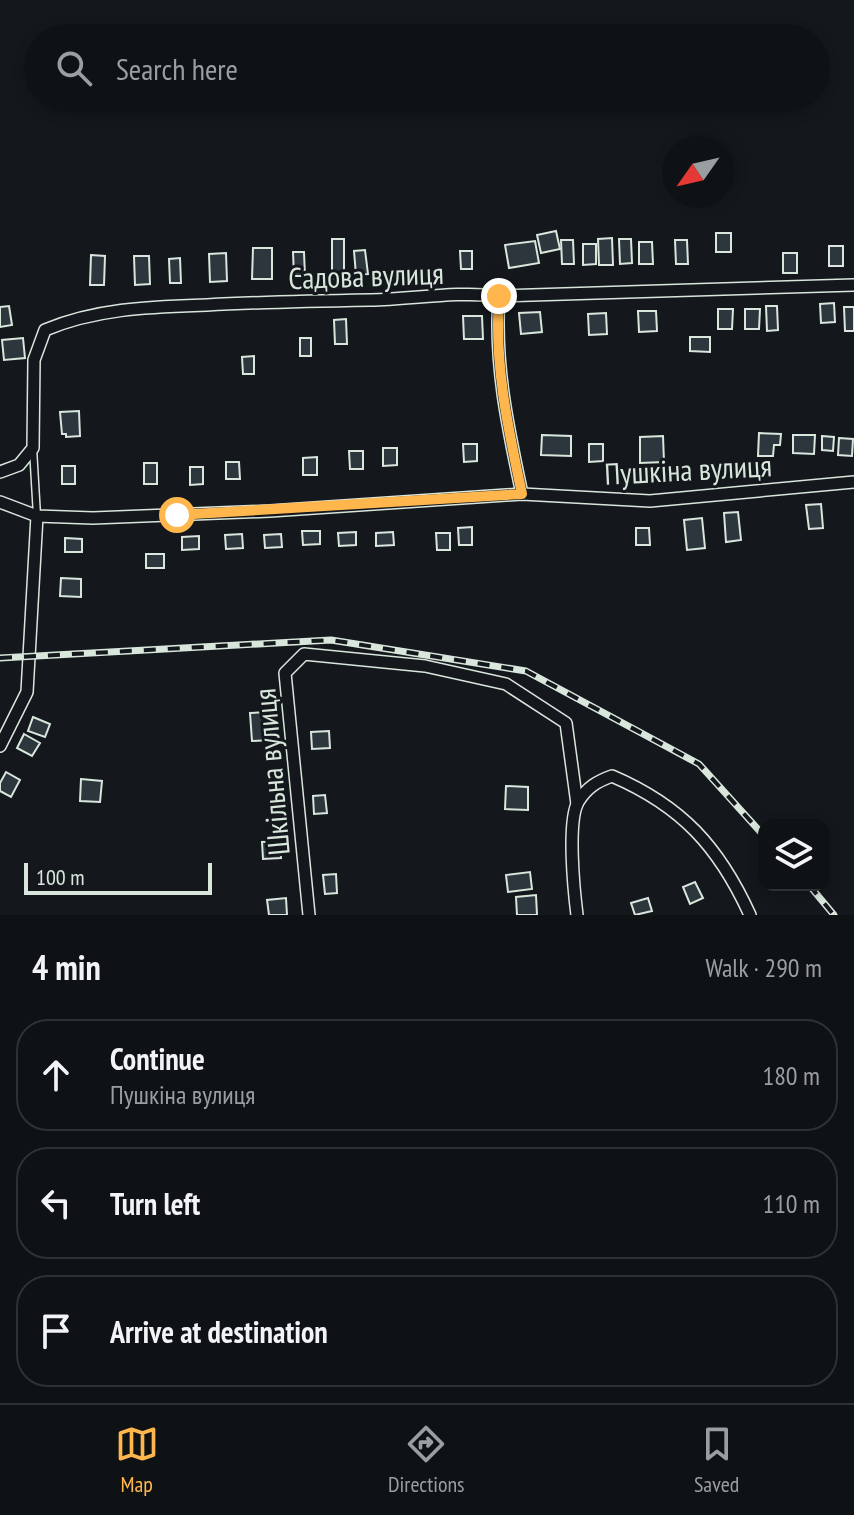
<!DOCTYPE html>
<html lang="en">
<head>
<meta charset="utf-8">
<style>
  body { margin:0; font-family:"PT Sans Narrow",sans-serif; background:#1d2022; color:#f1f3f6 }
  .controls { position:absolute; right:24px; bottom:24px; display:grid; overflow:hidden; border-radius:16px; box-shadow:0 4px 12px #0003 }
  .controls button { width:72px; height:72px; display:grid; place-items:center; padding:0; border:0; border-bottom:2px solid #2f3234; background:#0f1215; color:#f1f3f6; font:40px sans-serif }
  .compass { position:absolute; left:662px; top:136px; width:72px; height:72px; border-radius:50%; background:#0f1215; box-shadow:0 4px 12px #0003; rotate:236deg }
  .scale { position:absolute; left:24px; bottom:20px; width:188px; box-sizing:border-box; padding-left:8px; border:4px solid #d8e6dc; border-top:0; font-size:22px; line-height:28px; white-space:nowrap; color:#d8e6dc; -webkit-text-stroke:6px #14181c; paint-order:stroke }
  .stop { position:absolute; width:24px; height:24px; margin:-18px; border:6px solid #ffb74d; border-radius:50%; background:#fff }
  .stop.end { background:#ffb74d; border-color:#fff; box-shadow:0 2px 8px #0008 }
  .list { margin:0; padding:0; list-style:none }
  h2 { display:flex; justify-content:space-between; align-items:center; height:104px; margin:0; padding:0 32px; font-size:34px }
  h2 small { font-size:26px; font-weight:400; color:#9b9ea0 }
  .list li { display:grid; grid-template-columns:52px 1fr auto; gap:24px; align-items:center; box-sizing:border-box; height:112px; margin:0 16px 16px; padding:0 16px; border:2px solid #2f3234; border-radius:32px }
  .list b { display:block; font-size:30px; white-space:nowrap }
  .list p { margin:0; font-size:26px; white-space:nowrap; color:#9b9ea0 }
  .list em { font-size:26px; font-style:normal; color:#9b9ea0 }
  .icon { flex:none; width:44px; height:44px; fill:none; stroke:currentColor; stroke-width:2; stroke-linecap:round; stroke-linejoin:round }
  .map { position:relative; flex:none; width:854px; height:915px; overflow:hidden }
  .search { position:absolute; background:#0f1215; box-shadow:0 4px 12px #0003; left:24px; right:24px; top:24px; height:88px; display:flex; align-items:center; gap:20px; box-sizing:border-box; padding:0 28px; border-radius:44px; color:#9b9ea0; font-size:30px }
  .sheet { height:488px; background:#0f1215 }
  nav { display:flex; justify-content:space-around; align-items:center; box-sizing:border-box; height:112px; border-top:2px solid #2f3234; background:#0f1215; font-size:22px; color:#9b9ea0 }
  nav a { display:grid; justify-items:center; gap:4px }
  nav .on { color:#ffb74d }
  .map>svg:first-child { display:block }
  .building { fill:#2c363c; stroke:#d8e6dc; stroke-width:2 }
  .lines { fill:none; stroke-linecap:round; stroke-linejoin:round }
  .service-casing { stroke:#d8e6dc; stroke-width:9 }
  .minor-casing { stroke:#d8e6dc; stroke-width:14 }
  .service { stroke:#14181c; stroke-width:6 }
  .minor { stroke:#14181c; stroke-width:11 }
  .rail-casing { stroke:#d8e6dc; stroke-width:7 }
  .rail { stroke:#14181c; stroke-width:4; stroke-dasharray:12; stroke-linecap:butt }
  .route { stroke:#ffb74d; stroke-width:10 }
  .labels { text-anchor:middle; dominant-baseline:central; stroke-width:6; stroke-linejoin:round; paint-order:stroke }
  .street-label { font-size:30px; fill:#d8e6dc; stroke:#14181c }
</style>
</head>
<body>
<div class="map">
<svg width="854" height="915" viewBox="0 0 854 915">
  <rect width="100%" height="100%" fill="#14181c"/>
  <g class="building">
    <polygon points="556,231 560,249 541,253 537,235"/>
    <rect x="716" y="233" width="15" height="19"/>
    <polygon points="612,238 613,265 599,265 598,239"/>
    <rect x="332" y="239" width="12" height="40"/>
    <polygon points="619,239 631,239 632,263 620,264"/>
    <polygon points="561,240 573,240 574,264 562,264"/>
    <polygon points="675,240 687,240 688,264 676,264"/>
    <polygon points="535,241 539,263 509,268 505,245"/>
    <polygon points="639,242 652,242 653,264 639,264"/>
    <polygon points="583,244 596,244 596,264 583,265"/>
    <rect x="829" y="246" width="14" height="20"/>
    <polygon points="253,248 272,248 272,279 252,279"/>
    <polygon points="365,250 368,274 356,275 354,251"/>
    <polygon points="460,251 472,251 472,269 461,269"/>
    <polygon points="293,252 304,252 305,276 294,276"/>
    <polygon points="226,253 227,281 210,282 209,254"/>
    <rect x="783" y="253" width="14" height="20"/>
    <polygon points="91,255 105,256 104,285 90,285"/>
    <polygon points="134,256 149,256 150,284 135,285"/>
    <polygon points="180,258 181,283 170,283 169,259"/>
    <polygon points="834,303 835,322 821,323 820,304"/>
    <polygon points="9,306 12,325 0,327 0,307"/>
    <polygon points="766,306 777,306 778,330 767,331"/>
    <polygon points="844,307 854,307 854,331 845,331"/>
    <polygon points="718,309 733,309 732,329 718,329"/>
    <polygon points="745,309 760,309 759,329 745,329"/>
    <polygon points="638,311 656,311 657,331 639,332"/>
    <polygon points="540,312 542,332 521,334 519,313"/>
    <polygon points="606,313 607,334 589,335 588,314"/>
    <polygon points="463,316 482,316 483,339 464,339"/>
    <polygon points="346,319 347,344 335,344 334,320"/>
    <polygon points="690,337 710,337 710,352 690,351"/>
    <polygon points="23,338 25,358 4,360 2,340"/>
    <rect x="300" y="338" width="11" height="18"/>
    <polygon points="254,356 254,374 243,374 242,357"/>
    <polygon points="79,411 80,436 66,437 66,434 62,434 60,412"/>
    <polygon points="759,433 781,434 780,445 774,445 773,456 758,456"/>
    <polygon points="542,435 571,436 571,456 541,455"/>
    <polygon points="793,435 815,435 814,454 793,453"/>
    <polygon points="663,436 664,462 640,463 640,437"/>
    <polygon points="822,436 834,437 833,451 822,450"/>
    <polygon points="839,438 853,439 852,456 838,455"/>
    <polygon points="463,444 477,444 477,461 464,462"/>
    <polygon points="589,444 603,444 603,461 589,462"/>
    <polygon points="383,448 397,448 397,465 383,466"/>
    <polygon points="349,451 363,451 363,469 350,469"/>
    <polygon points="317,457 317,475 303,475 303,458"/>
    <polygon points="226,462 239,462 240,479 226,479"/>
    <rect x="144" y="463" width="13" height="21"/>
    <rect x="62" y="466" width="13" height="18"/>
    <polygon points="190,467 203,467 203,484 190,485"/>
    <polygon points="821,504 823,528 809,529 806,505"/>
    <polygon points="738,512 741,540 726,542 724,513"/>
    <polygon points="702,518 705,548 687,550 684,520"/>
    <polygon points="472,527 472,545 459,545 458,528"/>
    <polygon points="636,528 649,528 650,545 636,545"/>
    <polygon points="302,531 320,531 320,544 303,545"/>
    <polygon points="356,532 356,545 339,546 338,533"/>
    <polygon points="393,532 394,545 376,546 376,533"/>
    <polygon points="436,533 450,533 450,550 437,550"/>
    <polygon points="242,534 243,548 226,549 225,535"/>
    <polygon points="281,534 282,547 265,548 264,535"/>
    <polygon points="199,536 199,549 182,550 182,537"/>
    <polygon points="65,538 82,539 82,552 65,552"/>
    <rect x="146" y="554" width="18" height="14"/>
    <polygon points="61,578 81,579 81,597 60,596"/>
    <polygon points="267,712 269,740 252,741 250,713"/>
    <polygon points="33,717 50,724 45,737 28,731"/>
    <polygon points="329,731 330,748 312,749 311,732"/>
    <polygon points="24,734 40,743 32,756 17,748"/>
    <polygon points="6,772 20,780 11,797 0,791 0,783"/>
    <polygon points="81,779 102,781 100,802 80,801"/>
    <polygon points="506,786 528,787 528,810 505,809"/>
    <polygon points="325,795 327,813 314,814 313,796"/>
    <polygon points="280,841 281,858 263,859 262,842"/>
    <polygon points="530,872 532,889 508,892 506,875"/>
    <polygon points="336,874 337,893 325,894 323,875"/>
    <polygon points="695,882 703,898 690,904 683,887"/>
    <polygon points="536,895 537,915 517,915 516,897"/>
    <polygon points="286,898 287,915 269,915 267,900"/>
    <polygon points="648,898 652,911 635,915 631,903"/>
  </g>
  <g class="lines">
    <defs>
      <polyline id="service" points="33,448 37,516"/>
      <g id="minor">
        <path d="M 499,296 C 494,364 508,428 522,494"/>
        <path d="M 0,472 L 19,465 L 33,448 L 34,360 L 45,330 C 97,308 151,307 207,305 C 261,302 316,301 371,300 C 413,299 457,291 499,296 L 854,285"/>
        <polyline points="0,502 37,516 93,518 270,511 522,494 650,501 854,482"/>
        <polyline points="0,746 27,692 37,516"/>
        <polyline points="309,915 285,673 304,654 425,666 506,684 566,723 577,804"/>
        <path d="M 577,915 C 574,891 567,822 578,802 C 587,787 598,781 612,776 C 682,806 719,847 750,915"/>
      </g>
    </defs>
    <use href="#service" class="service-casing"/>
    <use href="#minor" class="minor-casing"/>
    <use href="#service" class="service"/>
    <use href="#minor" class="minor"/>
    <defs>
      <g id="rail">
        <polyline points="0,658 331,640 526,671 699,764 764,836"/>
        <polyline points="809,885 834,915"/>
      </g>
    </defs>
    <use href="#rail" class="rail-casing"/>
    <use href="#rail" class="rail"/>
  </g>
  <g class="lines">
    <path class="route" d="M 177,515 L 522,494 C 508,428 494,364 499,296"/>
  </g>
  <g class="labels">
    <g class="street-label">
      <text transform="translate(366 275) rotate(-2)">Садова вулиця</text>
      <text transform="translate(688 469) rotate(-3)">Пушкіна вулиця</text>
      <text transform="translate(271 772) rotate(-95)">Шкільна вулиця</text>
    </g>
  </g>
</svg>
<div class="controls">
<button><svg class="icon" aria-label="layers" viewBox="0 0 24 24"><path d="M12 4l9 5-9 5-9-5zM3 14l9 5 9-5"/></svg></button>
</div>
<svg class="compass" viewBox="-18 -18 36 36"><path d="M0-13l5 13h-10z" fill="#e53935"/><path d="M0 13l5-13h-10z" fill="#9b9ea0"/></svg>
<div class="scale">100 m</div>
<div class="stop" style="left:177px;top:515px"></div>
<div class="stop end" style="left:499px;top:296px"></div>
<div class="search"><svg class="icon" aria-label="search" viewBox="0 0 24 24"><circle cx="10" cy="10" r="6"/><path d="M15 15l6 6"/></svg>Search here</div>
</div>
<section class="sheet">
<h2>4 min<small>Walk · 290 m</small></h2>
<ul class="list">
<li><svg class="icon" aria-label="ahead" viewBox="0 0 24 24"><path d="M12 20V5M6 11l6-6 6 6"/></svg><div><b>Continue</b><p>Пушкіна вулиця</p></div><em>180 m</em></li>
<li><svg class="icon" aria-label="left" viewBox="0 0 24 24"><path d="M17 20v-9H6M10 6l-5 5 5 5"/></svg><div><b>Turn left</b></div><em>110 m</em></li>
<li><svg class="icon" aria-label="arrive" viewBox="0 0 24 24"><path d="M6 21V4h12l-3 4 3 4H6"/></svg><div><b>Arrive at destination</b></div></li>
</ul>
</section>
<nav>
<a class="on"><svg class="icon" aria-label="map" viewBox="0 0 24 24"><path d="M3 6l6-2 6 2 6-2v14l-6 2-6-2-6 2zM9 4v14M15 6v14"/></svg>Map</a>
<a><svg class="icon" aria-label="directions" viewBox="0 0 24 24"><path d="M12 3l9 9-9 9-9-9zM9 14v-3h6M13 9l2 2-2 2"/></svg>Directions</a>
<a><svg class="icon" aria-label="saved" viewBox="0 0 24 24"><path d="M7 4h10v16l-5-4-5 4z"/></svg>Saved</a>
</nav>
</body>
</html>
